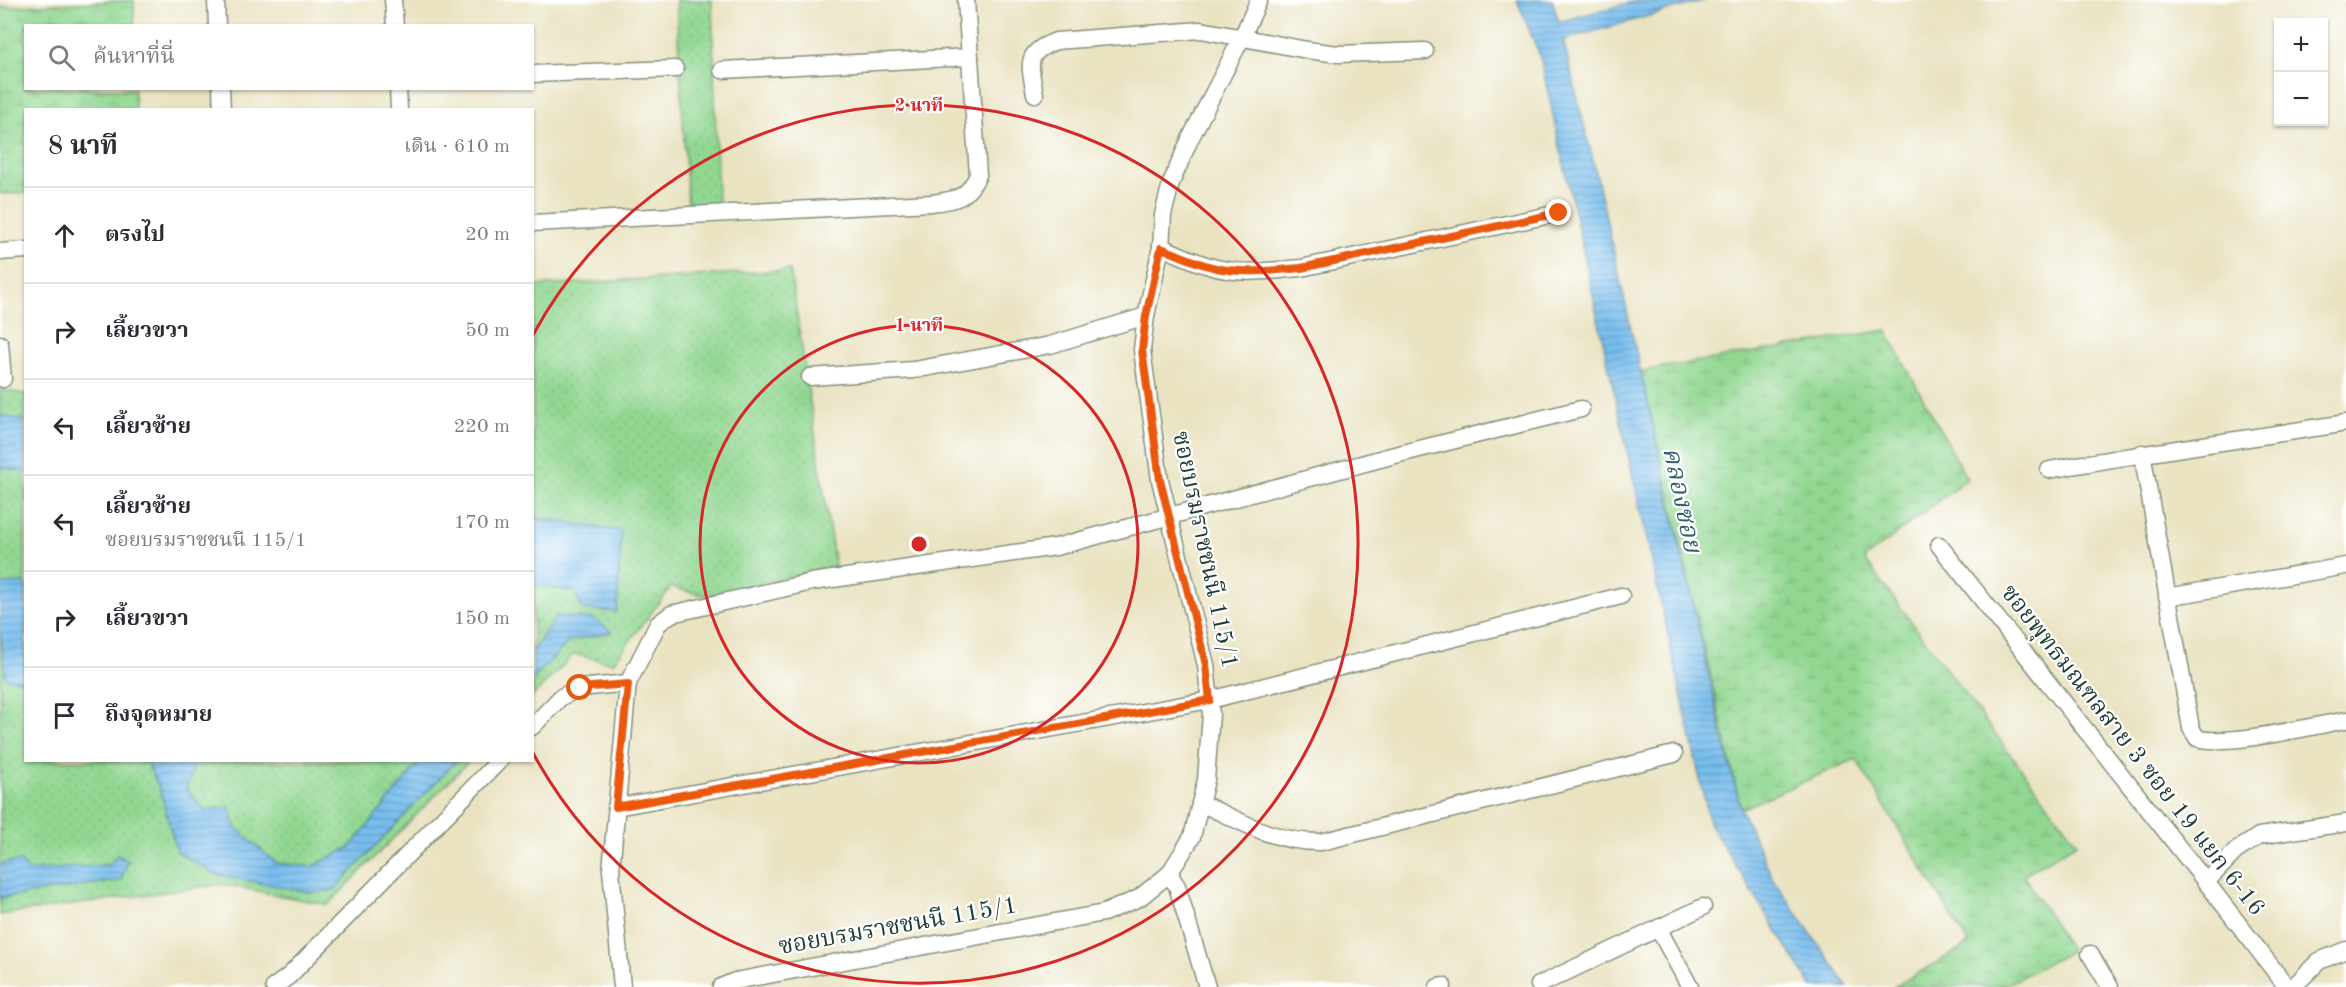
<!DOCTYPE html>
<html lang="th">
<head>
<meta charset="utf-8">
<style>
  body { margin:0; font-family:"Old Standard TT","Noto Serif Thai",serif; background:#f2f2f3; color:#2b2b33 }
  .controls { position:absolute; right:18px; top:18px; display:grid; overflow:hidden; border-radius:0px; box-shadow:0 2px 4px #0004 }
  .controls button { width:54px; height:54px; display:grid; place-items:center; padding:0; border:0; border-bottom:2px solid #e1e1e2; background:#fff; color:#2b2b33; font:30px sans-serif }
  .stop { position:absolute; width:18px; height:18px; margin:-14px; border:4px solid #ea580c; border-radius:50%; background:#fff }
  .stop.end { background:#ea580c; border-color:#fff; box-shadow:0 2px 6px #0008 }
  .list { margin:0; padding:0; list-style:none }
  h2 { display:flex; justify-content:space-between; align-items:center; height:78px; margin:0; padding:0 24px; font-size:26px }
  h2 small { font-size:20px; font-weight:400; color:#7c7c81 }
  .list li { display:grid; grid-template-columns:39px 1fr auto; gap:18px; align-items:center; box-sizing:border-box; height:96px; padding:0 24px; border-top:2px solid #e1e1e2 }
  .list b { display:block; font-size:22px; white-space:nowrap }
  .list p { margin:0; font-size:20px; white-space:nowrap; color:#7c7c81 }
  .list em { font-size:20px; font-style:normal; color:#7c7c81 }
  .icon { flex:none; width:33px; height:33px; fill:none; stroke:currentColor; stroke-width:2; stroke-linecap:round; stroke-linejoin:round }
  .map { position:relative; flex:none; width:2346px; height:987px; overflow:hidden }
  .search { position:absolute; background:#fff; box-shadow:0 2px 4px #0004; left:24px; top:24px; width:510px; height:66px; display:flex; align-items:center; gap:15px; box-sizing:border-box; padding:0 21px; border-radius:0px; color:#7c7c81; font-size:22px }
  .panel { position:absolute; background:#fff; box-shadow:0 2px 4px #0004; left:24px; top:108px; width:510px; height:654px; border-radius:0px }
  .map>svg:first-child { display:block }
  .grass { fill:url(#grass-dots); stroke:#588a62; stroke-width:1.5 }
  .wetland { fill:url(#wetland-marsh); stroke:#588a62; stroke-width:1.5 }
  .water { fill:url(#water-rules); stroke:#4b7d91; stroke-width:1.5 }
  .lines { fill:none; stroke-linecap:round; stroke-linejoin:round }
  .minor-casing { stroke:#84907b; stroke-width:19 }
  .minor { stroke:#fff; stroke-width:16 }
  .route { stroke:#ea580c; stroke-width:8 }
  .ring { fill:none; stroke:#d62828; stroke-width:3 }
  .labels { text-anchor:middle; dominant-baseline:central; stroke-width:4.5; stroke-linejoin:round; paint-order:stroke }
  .street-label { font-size:24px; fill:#1f3d34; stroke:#fff }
  .water-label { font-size:26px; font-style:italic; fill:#39636c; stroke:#fff }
  .centre { fill:#d62828; stroke:#fff; stroke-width:3 }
  .ring-label { font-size:18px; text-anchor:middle; font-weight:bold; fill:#d62828; stroke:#fff; stroke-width:4.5; stroke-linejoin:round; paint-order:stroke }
</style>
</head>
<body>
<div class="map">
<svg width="2346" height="987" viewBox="0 0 2346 987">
  <defs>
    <pattern id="grass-dots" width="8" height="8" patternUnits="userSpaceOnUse" patternTransform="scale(1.5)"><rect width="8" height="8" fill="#91d791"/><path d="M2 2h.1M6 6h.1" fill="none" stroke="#7db97e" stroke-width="1.8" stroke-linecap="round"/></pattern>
    <pattern id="wetland-marsh" width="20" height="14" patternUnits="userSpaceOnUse" patternTransform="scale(1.5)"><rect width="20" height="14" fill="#91d791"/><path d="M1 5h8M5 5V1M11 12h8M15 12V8" fill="none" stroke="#7db97e"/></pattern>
    <pattern id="water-rules" width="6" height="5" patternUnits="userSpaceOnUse" patternTransform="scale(1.5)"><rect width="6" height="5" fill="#77bdee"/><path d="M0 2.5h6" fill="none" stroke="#619bc2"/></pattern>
  </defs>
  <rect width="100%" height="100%" fill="#fff"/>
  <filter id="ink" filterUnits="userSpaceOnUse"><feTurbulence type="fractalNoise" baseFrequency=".0167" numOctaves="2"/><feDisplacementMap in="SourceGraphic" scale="12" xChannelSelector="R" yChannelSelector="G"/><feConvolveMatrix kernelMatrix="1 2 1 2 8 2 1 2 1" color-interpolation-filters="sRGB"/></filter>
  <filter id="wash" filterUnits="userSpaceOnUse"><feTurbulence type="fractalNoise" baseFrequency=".008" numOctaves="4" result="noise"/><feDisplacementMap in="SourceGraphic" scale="24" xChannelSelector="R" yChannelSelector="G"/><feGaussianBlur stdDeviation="1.35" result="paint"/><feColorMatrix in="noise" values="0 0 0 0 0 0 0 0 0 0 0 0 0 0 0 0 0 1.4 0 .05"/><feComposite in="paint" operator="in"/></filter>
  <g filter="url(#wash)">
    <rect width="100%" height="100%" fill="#eae3c2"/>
    <g class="grass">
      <polygon points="676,0 712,0 718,206 688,207"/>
      <polygon points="790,270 835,566 706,596 671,587 613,663 574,654 533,696 533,679 569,641 612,631 543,637 533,651 533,585 574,591 617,612 621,532 533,517 533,286"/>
      <polygon points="0,389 25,394 25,421 0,415"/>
      <polygon points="0,467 25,472 25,583 0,584"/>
      <polygon points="0,627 5,678 25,681 26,760 146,761 160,790 177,852 334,890 456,761 469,761 328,905 222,884 0,915 0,898 121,880 109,865 27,871 20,861 0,864"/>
      <polygon points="196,761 418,761 418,764 351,847 312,867 276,863 235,828 204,810 186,789"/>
    </g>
    <g class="wetland">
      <polygon points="134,0 134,25 26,26 26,88 134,89 135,109 26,110 25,193 0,194 0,7"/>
      <polygon points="1886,330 1967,479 1864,559 2077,843 2023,875 2071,951 2002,987 1894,987 1969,944 1856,759 1741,809 1641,371"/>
    </g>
    <g class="water">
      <polygon points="1517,0 1552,0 1559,22 1639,0 1706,0 1563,40 1596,173 1724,743 1741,809 1773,879 1848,987 1812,987 1710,825 1540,56"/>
      <polygon points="0,415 25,421 25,472 0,467"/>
      <polygon points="532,518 621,531 617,612 582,609 574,591 533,585"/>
      <polygon points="25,583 26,583 25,681 5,678 0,627 0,584"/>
      <polygon points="556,616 594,619 612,632 569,641 533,679 533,651"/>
      <polygon points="146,761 196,761 186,789 204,810 230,807 236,828 276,863 312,867 351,847 418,764 418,761 456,761 334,890 313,893 217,875 177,852 160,790"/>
      <polygon points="117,855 128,861 121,880 0,898 0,864 20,861 28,871 109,865"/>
    </g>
  </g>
  <g filter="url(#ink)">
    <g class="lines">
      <defs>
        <g id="minor">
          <polyline points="216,0 217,26"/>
          <polyline points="393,0 395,26"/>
          <polyline points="722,70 970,57"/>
          <polyline points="532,74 675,69"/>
          <polyline points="221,88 222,110"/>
          <polyline points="398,88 399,110"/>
          <path d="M 1035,94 C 1030,65 1023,53 1056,41 L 1201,30 L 1307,50 L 1338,54 L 1425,51"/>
          <path d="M 532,223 L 932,203 C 958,199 966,199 978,175 L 966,0"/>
          <path d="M 1161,247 C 1182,255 1204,267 1227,270 C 1251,274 1277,270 1301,268 L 1559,213"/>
          <polyline points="0,252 26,250"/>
          <polyline points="0,344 3,379"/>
          <polyline points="810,377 914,370 1050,345 1146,316"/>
          <path d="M 2142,453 L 2191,728 L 2197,738 C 2225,747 2313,726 2346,720"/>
          <path d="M 2049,470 C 2148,452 2247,439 2346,423"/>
          <polyline points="1939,545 2206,882 2287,987"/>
          <polyline points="2167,597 2346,566"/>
          <polyline points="532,727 561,697 580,688 628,683"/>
          <path d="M 1200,803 C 1241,821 1275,843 1321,842 L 1674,754"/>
          <polyline points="616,807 1210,700 1621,596"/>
          <polyline points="1169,874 1177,886 1207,987"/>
          <polyline points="2206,882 2236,851 2259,836 2346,823"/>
          <polyline points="1658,928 1690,987"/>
          <polyline points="2090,954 2110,987"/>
          <polyline points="1539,985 1703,907"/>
          <polyline points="274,987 289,976 500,760"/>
          <polyline points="622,987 611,870 628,683 658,624 671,614 812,582 1056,547 1391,456 1581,409"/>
          <polyline points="721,987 735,981 1104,913 1139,898 1169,874 1192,837 1206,780 1211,714 1206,665 1160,480 1142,350 1146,316 1161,247 1163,215 1171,183 1190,139 1242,37 1259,0"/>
          <polyline points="1438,987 1443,986"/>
          <polyline points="2293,987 2319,961 2346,950"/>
        </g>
      </defs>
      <use href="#minor" class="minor-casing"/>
      <use href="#minor" class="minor"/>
    </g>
  </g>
  <g class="lines" filter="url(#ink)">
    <path class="route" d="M 580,688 L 628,684 L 616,807 L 1210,700 L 1206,665 L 1160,480 L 1142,350 L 1146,316 L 1161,248 C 1183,256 1206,268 1229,270 C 1253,273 1278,270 1301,268 L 1559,213"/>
  </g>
  <g class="ring">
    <circle cx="919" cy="544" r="219"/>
    <path d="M533 335A439 439 0 1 1 533 753"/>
  </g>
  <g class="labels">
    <g class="street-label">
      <text transform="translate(1204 550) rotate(78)">ซอยบรมราชชนนี 115/1</text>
      <text transform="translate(2132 751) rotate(52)">ซอยพุทธมณฑลสาย 3 ซอย 19 แยก 6-16</text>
      <text transform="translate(898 927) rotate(-10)">ซอยบรมราชชนนี 115/1</text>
    </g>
    <g class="water-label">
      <text transform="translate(1681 500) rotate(78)">คลองซอย</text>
    </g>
  </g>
  <circle cx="919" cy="544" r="9" class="centre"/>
  <g class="ring-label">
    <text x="919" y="111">2 นาที</text>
    <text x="919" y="331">1 นาที</text>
  </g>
</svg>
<div class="controls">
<button>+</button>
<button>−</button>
</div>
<div class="stop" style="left:580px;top:688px"></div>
<div class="stop end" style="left:1559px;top:213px"></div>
<div class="search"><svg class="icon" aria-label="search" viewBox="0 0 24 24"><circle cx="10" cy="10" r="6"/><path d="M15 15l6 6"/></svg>ค้นหาที่นี่</div>
<section class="panel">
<h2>8 นาที<small>เดิน · 610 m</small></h2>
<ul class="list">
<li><svg class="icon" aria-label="ahead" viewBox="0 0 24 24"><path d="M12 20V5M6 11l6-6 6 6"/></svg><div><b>ตรงไป</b></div><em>20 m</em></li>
<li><svg class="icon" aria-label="right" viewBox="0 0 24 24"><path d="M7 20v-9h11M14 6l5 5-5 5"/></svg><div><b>เลี้ยวขวา</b></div><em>50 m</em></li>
<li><svg class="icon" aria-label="left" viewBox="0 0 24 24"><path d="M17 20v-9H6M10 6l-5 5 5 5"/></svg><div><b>เลี้ยวซ้าย</b></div><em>220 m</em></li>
<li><svg class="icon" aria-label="left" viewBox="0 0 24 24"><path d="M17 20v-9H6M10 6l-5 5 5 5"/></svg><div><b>เลี้ยวซ้าย</b><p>ซอยบรมราชชนนี 115/1</p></div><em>170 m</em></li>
<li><svg class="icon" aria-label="right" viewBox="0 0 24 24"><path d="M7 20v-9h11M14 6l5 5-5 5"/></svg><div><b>เลี้ยวขวา</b></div><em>150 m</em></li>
<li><svg class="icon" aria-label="arrive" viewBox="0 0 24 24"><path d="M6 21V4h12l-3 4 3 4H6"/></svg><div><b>ถึงจุดหมาย</b></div></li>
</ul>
</section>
</div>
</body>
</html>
